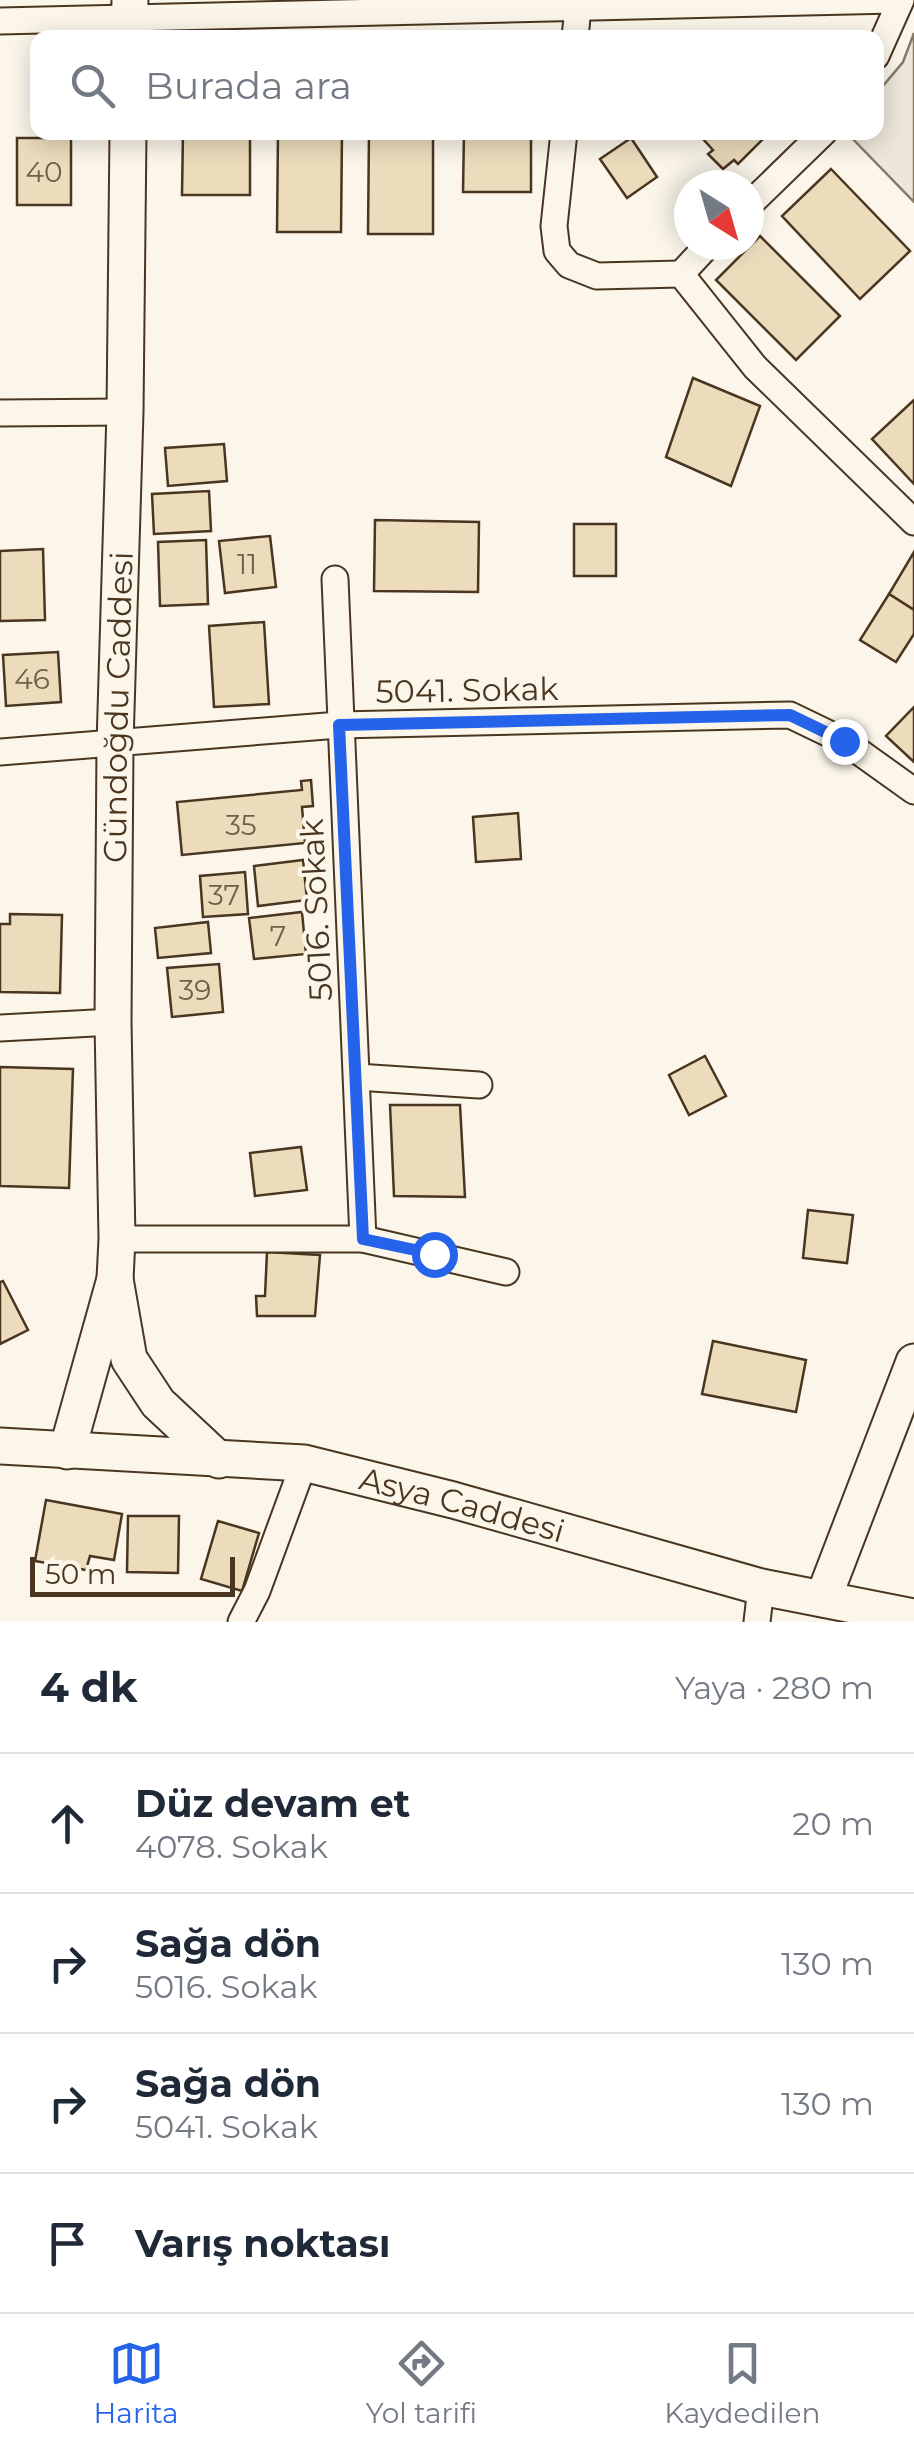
<!DOCTYPE html>
<html lang="tr">
<head>
<meta charset="utf-8">
<style>
  body { margin:0; font-family:Montserrat,sans-serif; background:#f2f2f3; color:#1f2937 }
  .compass { position:absolute; left:674px; top:170px; width:90px; height:90px; border-radius:50%; background:#fff; box-shadow:0 5px 25px #0003; rotate:143deg }
  .scale { position:absolute; left:30px; bottom:25px; width:205px; box-sizing:border-box; padding-left:10px; border:5px solid #4a3520; border-top:0; font-size:28px; line-height:35px; white-space:nowrap; color:#4a3520; -webkit-text-stroke:8px #fbf6e9; paint-order:stroke }
  .stop { position:absolute; width:30px; height:30px; margin:-22px; border:8px solid #2563eb; border-radius:50%; background:#fff }
  .stop.end { background:#2563eb; border-color:#fff; box-shadow:0 2px 10px #0008 }
  .list { margin:0; padding:0; list-style:none }
  h2 { display:flex; justify-content:space-between; align-items:center; height:130px; margin:0; padding:0 40px; font-size:42px }
  h2 small { font-size:32px; font-weight:400; color:#747a83 }
  .list li { display:grid; grid-template-columns:65px 1fr auto; gap:30px; align-items:center; box-sizing:border-box; height:140px; padding:0 40px; border-top:2px solid #e0e1e3 }
  .list b { display:block; font-size:38px; white-space:nowrap }
  .list p { margin:0; font-size:32px; white-space:nowrap; color:#747a83 }
  .list em { font-size:32px; font-style:normal; color:#747a83 }
  .icon { flex:none; width:55px; height:55px; fill:none; stroke:currentColor; stroke-width:2; stroke-linecap:round; stroke-linejoin:round }
  .map { position:relative; flex:none; width:914px; height:1622px; overflow:hidden }
  .search { position:absolute; background:#fff; box-shadow:0 5px 25px #0003; left:30px; right:30px; top:30px; height:110px; display:flex; align-items:center; gap:25px; box-sizing:border-box; padding:0 35px; border-radius:20px; color:#747a83; font-size:38px }
  .sheet { height:690px; background:#fff }
  nav { display:flex; justify-content:space-around; align-items:center; box-sizing:border-box; height:140px; border-top:2px solid #e0e1e3; background:#fff; font-size:28px; color:#747a83 }
  nav a { display:grid; justify-items:center; gap:5px }
  nav .on { color:#2563eb }
  .map>svg:first-child { display:block }
  .green { fill:#ede6d9; stroke:#887966; stroke-width:2.5 }
  .building { fill:#ecdcbc; stroke:#4a3520; stroke-width:2.5 }
  .lines { fill:none; stroke-linecap:round; stroke-linejoin:round }
  .street-casing { stroke:#4a3520; stroke-width:29 }
  .secondary-casing { stroke:#4a3520; stroke-width:39 }
  .street { stroke:#fbf6e9; stroke-width:25 }
  .secondary { stroke:#fbf6e9; stroke-width:35 }
  .route { stroke:#2563eb; stroke-width:12 }
  .labels { text-anchor:middle; dominant-baseline:central; stroke-width:8; stroke-linejoin:round; paint-order:stroke }
  .number-label { font-size:28px; fill:#725f47 }
  .street-label { font-size:32px; fill:#4a3520; stroke:#fbf6e9 }
</style>
</head>
<body>
<div class="map">
<svg width="914" height="1622" viewBox="0 0 914 1622">
  <rect width="100%" height="100%" fill="#fbf6e9"/>
  <polygon class="green" points="914,33 914,202 847,133 876,132 877,93 903,62"/>
  <g class="building">
    <polygon points="183,132 250,132 250,195 182,195"/>
    <polygon points="278,132 342,132 341,232 277,232"/>
    <polygon points="369,132 433,132 433,234 368,234"/>
    <polygon points="464,132 531,132 531,192 463,192"/>
    <polygon points="713,132 719,137 724,132 770,132 738,164 734,160 723,169 708,154 713,150 704,140"/>
    <rect x="17" y="138" width="54" height="67"/>
    <polygon points="631,138 657,177 627,198 600,159"/>
    <polygon points="831,169 910,251 860,299 782,216"/>
    <polygon points="760,236 840,316 796,360 716,280"/>
    <polygon points="693,378 760,406 731,486 666,457"/>
    <polygon points="914,400 914,484 872,439"/>
    <polygon points="224,444 227,481 168,486 165,448"/>
    <polygon points="209,491 211,531 154,534 152,494"/>
    <polygon points="375,520 479,522 478,592 374,591"/>
    <rect x="574" y="524" width="42" height="52"/>
    <polygon points="270,536 276,587 225,593 219,541"/>
    <polygon points="206,540 208,604 160,606 158,542"/>
    <polygon points="43,549 45,620 0,621 0,551"/>
    <polygon points="914,552 914,610 889,594"/>
    <polygon points="889,594 914,610 914,634 896,662 860,640"/>
    <polygon points="264,622 269,704 214,707 209,626"/>
    <polygon points="58,652 61,702 6,706 3,655"/>
    <polygon points="914,707 914,762 886,736"/>
    <polygon points="311,780 313,806 302,807 305,843 182,855 177,802 302,790 301,781"/>
    <polygon points="518,813 521,859 476,862 473,817"/>
    <polygon points="303,860 307,900 258,906 254,866"/>
    <polygon points="245,872 248,914 203,917 200,876"/>
    <polygon points="302,912 306,954 254,959 249,918"/>
    <polygon points="10,914 62,915 60,993 0,992 0,924 10,924"/>
    <polygon points="208,922 211,953 158,958 155,928"/>
    <polygon points="219,964 223,1012 172,1017 167,968"/>
    <polygon points="705,1056 726,1096 689,1115 669,1075"/>
    <polygon points="0,1067 73,1069 69,1188 0,1186"/>
    <polygon points="390,1105 460,1105 465,1197 394,1196"/>
    <polygon points="301,1147 307,1190 255,1196 250,1153"/>
    <polygon points="808,1210 853,1215 847,1263 803,1258"/>
    <polygon points="267,1252 320,1255 315,1316 257,1316 256,1296 265,1296"/>
    <polygon points="3,1281 28,1330 0,1344 0,1282"/>
    <polygon points="713,1341 806,1360 796,1412 702,1394"/>
    <polygon points="46,1500 122,1514 114,1560 90,1556 86,1570 35,1561"/>
    <polygon points="128,1516 179,1516 178,1573 127,1572"/>
    <polygon points="218,1521 259,1533 242,1591 201,1579"/>
  </g>
  <g class="lines">
    <defs>
      <g id="street">
        <polyline points="0,21 895,0"/>
        <polyline points="575,38 578,7"/>
        <polyline points="876,56 901,0"/>
        <polyline points="564,132 554,226 557,251 569,265 597,276 681,274"/>
        <polyline points="749,205 824,132"/>
        <polyline points="681,274 755,367 914,522"/>
        <polyline points="681,274 708,245"/>
        <polyline points="0,413 125,412"/>
        <polyline points="335,579 363,1239"/>
        <polyline points="0,752 339,725 790,715 844,741 914,791"/>
        <polyline points="0,1028 113,1022"/>
        <polyline points="357,1077 479,1085"/>
        <polyline points="117,1239 363,1239 506,1272"/>
        <polyline points="241,1622 257,1591 304,1463"/>
        <polyline points="757,1622 761,1587"/>
      </g>
      <g id="secondary">
        <polyline points="129,38 130,0"/>
        <path id="s1" d="M 115,1279 L 117,1239 L 113,1022 L 115,744 L 125,412 L 128,132"/>
        <path id="s2" d="M 0,1446 L 304,1463 L 453,1500 L 761,1587 L 914,1617"/>
        <polyline points="67,1451 115,1279 129,1359 158,1403 219,1460"/>
        <polyline points="823,1599 914,1362"/>
      </g>
    </defs>
    <use href="#street" class="street-casing"/>
    <use href="#secondary" class="secondary-casing"/>
    <use href="#street" class="street"/>
    <use href="#secondary" class="secondary"/>
  </g>
  <g class="lines">
    <polyline class="route" points="434,1254 363,1239 339,725 790,715 844,741"/>
  </g>
  <g class="labels">
    <g class="number-label">
      <text x="44" y="172">40</text>
      <text x="247" y="564">11</text>
      <text x="32" y="679">46</text>
      <text x="241" y="825">35</text>
      <text x="224" y="895">37</text>
      <text x="278" y="936">7</text>
      <text x="195" y="990">39</text>
    </g>
    <g class="street-label">
      <text transform="translate(467 690) rotate(-1)">5041. Sokak</text>
      <text stroke="none"><textPath href="#s1" startOffset="572">Gündoğdu Caddesi</textPath></text>
      <text transform="translate(316 910) rotate(-93)">5016. Sokak</text>
      <text stroke="none"><textPath href="#s2" startOffset="468">Asya Caddesi</textPath></text>
    </g>
  </g>
</svg>
<svg class="compass" viewBox="-18 -18 36 36"><path d="M0-13l5 13h-10z" fill="#e53935"/><path d="M0 13l5-13h-10z" fill="#747a83"/></svg>
<div class="scale">50 m</div>
<div class="stop" style="left:434px;top:1254px"></div>
<div class="stop end" style="left:844px;top:741px"></div>
<div class="search"><svg class="icon" aria-label="search" viewBox="0 0 24 24"><circle cx="10" cy="10" r="6"/><path d="M15 15l6 6"/></svg>Burada ara</div>
</div>
<section class="sheet">
<h2>4 dk<small>Yaya · 280 m</small></h2>
<ul class="list">
<li><svg class="icon" aria-label="ahead" viewBox="0 0 24 24"><path d="M12 20V5M6 11l6-6 6 6"/></svg><div><b>Düz devam et</b><p>4078. Sokak</p></div><em>20 m</em></li>
<li><svg class="icon" aria-label="right" viewBox="0 0 24 24"><path d="M7 20v-9h11M14 6l5 5-5 5"/></svg><div><b>Sağa dön</b><p>5016. Sokak</p></div><em>130 m</em></li>
<li><svg class="icon" aria-label="right" viewBox="0 0 24 24"><path d="M7 20v-9h11M14 6l5 5-5 5"/></svg><div><b>Sağa dön</b><p>5041. Sokak</p></div><em>130 m</em></li>
<li><svg class="icon" aria-label="arrive" viewBox="0 0 24 24"><path d="M6 21V4h12l-3 4 3 4H6"/></svg><div><b>Varış noktası</b></div></li>
</ul>
</section>
<nav>
<a class="on"><svg class="icon" aria-label="map" viewBox="0 0 24 24"><path d="M3 6l6-2 6 2 6-2v14l-6 2-6-2-6 2zM9 4v14M15 6v14"/></svg>Harita</a>
<a><svg class="icon" aria-label="directions" viewBox="0 0 24 24"><path d="M12 3l9 9-9 9-9-9zM9 14v-3h6M13 9l2 2-2 2"/></svg>Yol tarifi</a>
<a><svg class="icon" aria-label="saved" viewBox="0 0 24 24"><path d="M7 4h10v16l-5-4-5 4z"/></svg>Kaydedilen</a>
</nav>
</body>
</html>
